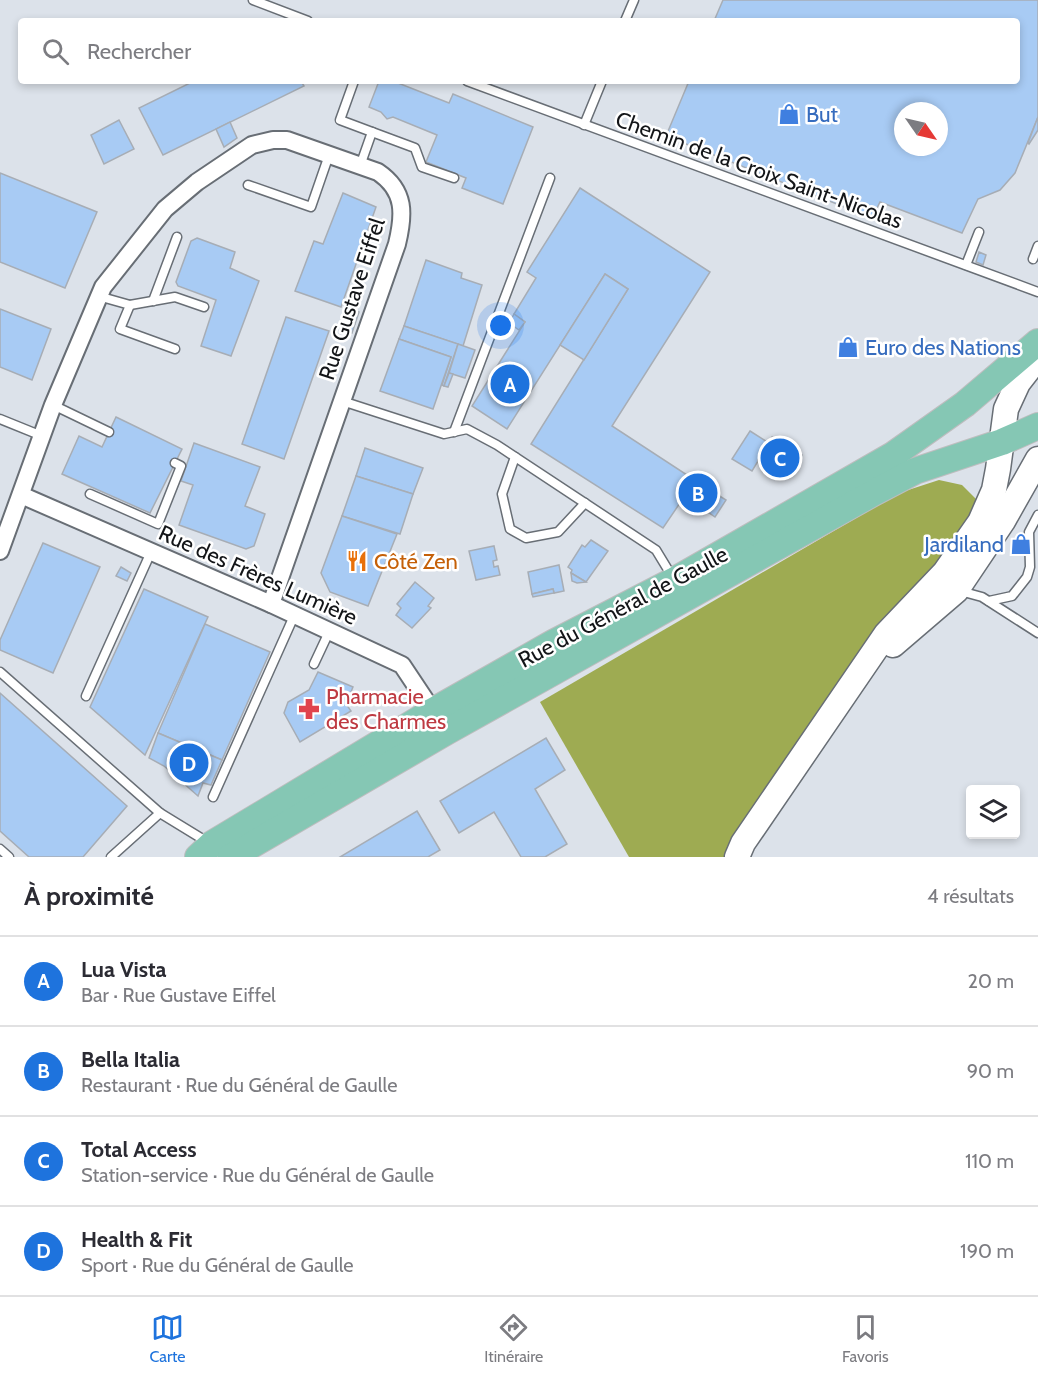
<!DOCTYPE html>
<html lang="fr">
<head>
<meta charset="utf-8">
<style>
  body { margin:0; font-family:Cabin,sans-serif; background:#f2f2f3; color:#2b2b33 }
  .controls { position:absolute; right:18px; bottom:18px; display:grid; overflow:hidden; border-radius:6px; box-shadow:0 3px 9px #0003 }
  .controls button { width:54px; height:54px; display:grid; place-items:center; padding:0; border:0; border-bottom:2px solid #e1e1e2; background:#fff; color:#2b2b33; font:30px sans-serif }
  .compass { position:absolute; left:894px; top:102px; width:54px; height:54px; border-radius:50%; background:#fff; box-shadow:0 3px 9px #0003; rotate:124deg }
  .you { position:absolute; left:501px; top:326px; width:21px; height:21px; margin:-15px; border:4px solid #fff; border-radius:50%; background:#1a73e8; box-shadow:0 0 0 9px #1a73e833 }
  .badge { display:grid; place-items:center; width:39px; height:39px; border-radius:50%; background:#1e73dd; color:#fff; font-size:20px; font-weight:700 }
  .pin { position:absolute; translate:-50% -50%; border:3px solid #fff; box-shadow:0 2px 6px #0006 }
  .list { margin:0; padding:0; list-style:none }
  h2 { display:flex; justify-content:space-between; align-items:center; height:78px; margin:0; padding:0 24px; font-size:26px }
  h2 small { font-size:20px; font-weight:400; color:#7c7c81 }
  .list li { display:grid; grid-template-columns:39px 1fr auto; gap:18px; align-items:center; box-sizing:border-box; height:90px; padding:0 24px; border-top:2px solid #e1e1e2 }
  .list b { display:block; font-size:22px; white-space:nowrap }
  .list p { margin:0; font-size:20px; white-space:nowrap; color:#7c7c81 }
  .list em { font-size:20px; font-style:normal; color:#7c7c81 }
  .icon { flex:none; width:33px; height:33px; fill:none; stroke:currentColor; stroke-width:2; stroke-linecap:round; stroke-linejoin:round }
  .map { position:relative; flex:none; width:1038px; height:857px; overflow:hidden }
  .search { position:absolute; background:#fff; box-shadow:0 3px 9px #0003; left:18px; right:18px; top:18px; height:66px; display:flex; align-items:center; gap:15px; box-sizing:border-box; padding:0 21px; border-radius:6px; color:#7c7c81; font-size:22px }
  .sheet { height:438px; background:#fff }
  nav { display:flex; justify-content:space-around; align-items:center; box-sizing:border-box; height:84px; border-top:2px solid #e1e1e2; background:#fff; font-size:16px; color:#7c7c81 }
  nav a { display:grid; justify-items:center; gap:3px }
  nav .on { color:#1e73dd }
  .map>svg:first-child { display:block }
  .forest { fill:#9eab52 }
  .building { fill:#a8cbf4; stroke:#a7adb5; stroke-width:1.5; fill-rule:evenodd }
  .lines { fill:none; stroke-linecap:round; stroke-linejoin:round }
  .service-casing { stroke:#686e75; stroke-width:11 }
  .minor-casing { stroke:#686e75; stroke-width:20 }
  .secondary-casing { stroke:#686e75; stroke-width:27 }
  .primary-casing { stroke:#bdbdbe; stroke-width:28 }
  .service { stroke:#fff; stroke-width:8 }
  .minor { stroke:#fff; stroke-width:16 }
  .secondary { stroke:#fff; stroke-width:24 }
  .primary { stroke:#85c7b4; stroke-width:26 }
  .labels { text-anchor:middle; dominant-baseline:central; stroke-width:5; stroke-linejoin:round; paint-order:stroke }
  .shop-label { font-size:22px; fill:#366cbe; stroke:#fff; text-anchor:start }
  .street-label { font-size:22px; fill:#131518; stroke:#fff }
  .food-label { font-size:22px; fill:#c56008; stroke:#fff; text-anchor:start }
  .health-label { font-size:22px; fill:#be3a42; stroke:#fff; text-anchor:start }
</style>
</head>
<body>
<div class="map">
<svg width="1038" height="857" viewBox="0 0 1038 857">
  <rect width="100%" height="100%" fill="#dce2ea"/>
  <polygon class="forest" points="939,480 962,485 976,499 970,524 729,857 629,857 540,702 899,493"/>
  <g class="building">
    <path d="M 723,0 L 1038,0 L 1038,117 L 1015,173 L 1000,190 L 978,199 L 962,233 L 880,202 L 872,218 L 666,136 L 689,81 L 1017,81 L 1017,21 L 714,21 ZM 903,111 L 939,111 L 939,147 L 903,147 Z"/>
    <polygon points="194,81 301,81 304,86 163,155 139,108"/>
    <polygon points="379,81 393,81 449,103 453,94 533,127 503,204 462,188 466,178 426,162 437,135 393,117 387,119 381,112 369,107"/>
    <polygon points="1038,117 1038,130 1029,144 1028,143"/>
    <polygon points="119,120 134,149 104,164 91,135"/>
    <polygon points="230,122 237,138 224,147 216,129"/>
    <polygon points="0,173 97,212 65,288 0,262"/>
    <polygon points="580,188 710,272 612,426 710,490 699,506 684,497 663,528 531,444 628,289 605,274 507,429 472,406 525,322 514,314 536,278 527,272"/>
    <polygon points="343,193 376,207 341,307 295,291 314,241 323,244"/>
    <polygon points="197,238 235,252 230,268 259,281 231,356 201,346 216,300 178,286 176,282 191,241"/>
    <polygon points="979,252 986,255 983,265 976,262"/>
    <polygon points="426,260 462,273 461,278 482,285 463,346 404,326"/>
    <polygon points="605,274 628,289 584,360 560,345"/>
    <polygon points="0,309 51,329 32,380 0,367"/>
    <polygon points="353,310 359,312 355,324 349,322"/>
    <polygon points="514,314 525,322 519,330 509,323"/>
    <polygon points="286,317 329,331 284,459 242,444"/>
    <polygon points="350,322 355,324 352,333 347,331"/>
    <polygon points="404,326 458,344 444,386 442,385 451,357 399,339"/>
    <polygon points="399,339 451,357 433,409 380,391"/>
    <polygon points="458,344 475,350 465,378 449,373"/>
    <polygon points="449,373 453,374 448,387 444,386"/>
    <polygon points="116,417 182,449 150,513 62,474 79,436 102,447"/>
    <polygon points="750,431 769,443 752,471 732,459"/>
    <polygon points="772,437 802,455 789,478 758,460"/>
    <polygon points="194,443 260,467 245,506 265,514 254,546 246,549 179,525 193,485 181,481"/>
    <polygon points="365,448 423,468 413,494 356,476"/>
    <polygon points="356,476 413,494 400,534 342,516"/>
    <polygon points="710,490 726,500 715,517 699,506"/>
    <polygon points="342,516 397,534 368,606 330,592 321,573"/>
    <polygon points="591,540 608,551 586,582 571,573 572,570 568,567 582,545 585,547"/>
    <polygon points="43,543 100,567 53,673 0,650 0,640"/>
    <polygon points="494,546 497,560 493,561 494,567 498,566 500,575 476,580 469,551"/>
    <polygon points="559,565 564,591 554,593 553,589 532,594 528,572"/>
    <polygon points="121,567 131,573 127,581 116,576"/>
    <polygon points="571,573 586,582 577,583 572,581"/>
    <polygon points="415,582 434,598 428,606 431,608 412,628 396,615 401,608 397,604"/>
    <polygon points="144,589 208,617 145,755 90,707"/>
    <polygon points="553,589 554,593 533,597 532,594"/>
    <polygon points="205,624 270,652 222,760 158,733"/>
    <polygon points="318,672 353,687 346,704 351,711 341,717 339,723 333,722 300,742 284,713 288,702 309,690"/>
    <polygon points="0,693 127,806 83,857 29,857 0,831"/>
    <polygon points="158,733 222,760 211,785 203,783 198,796 164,766 149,758"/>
    <polygon points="546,738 565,770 535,789 567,844 545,857 521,857 494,812 459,833 440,801"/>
    <polygon points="417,811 440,850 428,857 340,857"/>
  </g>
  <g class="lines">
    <defs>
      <g id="service">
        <polyline points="253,0 308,21"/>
        <polyline points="625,21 634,0"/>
        <polyline points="354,81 340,120 372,132"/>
        <polyline points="467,81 1038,292"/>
        <polyline points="584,125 602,81"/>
        <polyline points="360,166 372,132 415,148 422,167 454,178"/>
        <polyline points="248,185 311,207 329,155"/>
        <polyline points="1033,259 1038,246"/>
        <polyline points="966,265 979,232"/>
        <polyline points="98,296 130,305 120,329 175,349"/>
        <polyline points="153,301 177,237"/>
        <polyline points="130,305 175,297 204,307"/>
        <polyline points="342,401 444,434 467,429 497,445 656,550 673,578"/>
        <polyline points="53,405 109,432"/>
        <polyline points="0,419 42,436"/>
        <polyline points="454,432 550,178"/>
        <polyline points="515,457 502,494 510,529 526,538 558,532 585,503"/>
        <polyline points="90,494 158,524 181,466 175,463"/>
        <polyline points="960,591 982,597 1038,633"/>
        <polyline points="989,601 1012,596 1027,577 1030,567 1029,532 1038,515"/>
        <polyline points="314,664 329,632"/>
        <polyline points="0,672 160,813 111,857"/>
        <polyline points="86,696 151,552"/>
        <polyline points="213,797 294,616"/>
        <polyline points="160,813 209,843"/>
        <polyline points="0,849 9,857"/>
      </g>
      <g id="minor">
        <polyline points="21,495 271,604 402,665 438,719"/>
        <path d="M 0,551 L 53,405 L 103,287 L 165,209 L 197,182 L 252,145 L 273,140 L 287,140 L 378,172 C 406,191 404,215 397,244 L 271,604"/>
      </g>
      <g id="secondary">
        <polyline points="893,645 956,591 1003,521 1038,459"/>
        <polyline points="737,857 743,843 886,634 945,572 980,522 994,490 998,469 1006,409 1018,383 1038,357"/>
      </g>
      <g id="primary">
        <polyline points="198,857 212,844 433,711 553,643 675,580 893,455 965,404 1038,342"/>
        <polyline points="231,857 446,732 875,492 915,471 1002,442 1038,426"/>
      </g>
    </defs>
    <use href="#service" class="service-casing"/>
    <use href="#minor" class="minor-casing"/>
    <use href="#secondary" class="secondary-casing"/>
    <use href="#primary" class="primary-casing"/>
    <use href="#service" class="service"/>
    <use href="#minor" class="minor"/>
    <use href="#secondary" class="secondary"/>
    <use href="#primary" class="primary"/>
  </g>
  <defs>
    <symbol id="shop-bare" viewBox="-9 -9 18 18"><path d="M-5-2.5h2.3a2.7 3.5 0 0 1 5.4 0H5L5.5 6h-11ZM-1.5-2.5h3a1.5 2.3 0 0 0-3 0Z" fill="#3f7fe0" stroke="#fff" stroke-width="2.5" paint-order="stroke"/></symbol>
    <symbol id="restaurant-bare" viewBox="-9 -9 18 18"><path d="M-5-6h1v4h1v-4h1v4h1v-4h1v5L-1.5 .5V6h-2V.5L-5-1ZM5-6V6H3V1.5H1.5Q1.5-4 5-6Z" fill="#e8710a" stroke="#fff" stroke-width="2.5" paint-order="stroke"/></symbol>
    <symbol id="pharmacy-bare" viewBox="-9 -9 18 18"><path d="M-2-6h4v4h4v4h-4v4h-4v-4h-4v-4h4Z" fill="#e0444e" stroke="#fff" stroke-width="2.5" paint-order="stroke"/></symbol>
  </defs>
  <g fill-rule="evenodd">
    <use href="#shop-bare" x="774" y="99" width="30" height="30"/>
    <use href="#shop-bare" x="833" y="332" width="30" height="30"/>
    <use href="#shop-bare" x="1006" y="529" width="30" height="30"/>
    <use href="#restaurant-bare" x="342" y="546" width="30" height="30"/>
    <use href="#pharmacy-bare" x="294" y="694" width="30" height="30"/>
  </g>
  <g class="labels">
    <g class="shop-label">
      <text x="806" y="114">But</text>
      <text x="865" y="347">Euro des Nations</text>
      <text x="1004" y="544" text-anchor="end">Jardiland</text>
    </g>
    <g class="street-label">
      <text transform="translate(759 170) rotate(20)">Chemin de la Croix Saint-Nicolas</text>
      <text transform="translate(352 299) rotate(-72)">Rue Gustave Eiffel</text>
      <text transform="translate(258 575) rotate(24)">Rue des Frères Lumière</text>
      <text transform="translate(623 607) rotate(-28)">Rue du Général de Gaulle</text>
    </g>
    <g class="food-label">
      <text x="374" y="561">Côté Zen</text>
    </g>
    <g class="health-label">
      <text x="326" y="696">Pharmacie<tspan x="326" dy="25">des Charmes</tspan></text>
    </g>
  </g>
</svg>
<div class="controls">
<button><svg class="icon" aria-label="layers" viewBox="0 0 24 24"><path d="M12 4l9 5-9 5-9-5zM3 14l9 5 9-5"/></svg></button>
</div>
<svg class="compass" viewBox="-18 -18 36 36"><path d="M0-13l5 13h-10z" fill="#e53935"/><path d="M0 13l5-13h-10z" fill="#7c7c81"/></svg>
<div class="you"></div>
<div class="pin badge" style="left:510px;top:384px">A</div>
<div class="pin badge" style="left:698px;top:493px">B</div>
<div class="pin badge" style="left:780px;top:458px">C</div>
<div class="pin badge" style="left:189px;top:763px">D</div>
<div class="search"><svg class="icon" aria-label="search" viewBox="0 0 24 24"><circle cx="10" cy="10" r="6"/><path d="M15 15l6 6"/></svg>Rechercher</div>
</div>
<section class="sheet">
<h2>À proximité<small>4 résultats</small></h2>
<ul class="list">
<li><span class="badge">A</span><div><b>Lua Vista</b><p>Bar · Rue Gustave Eiffel</p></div><em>20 m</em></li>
<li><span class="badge">B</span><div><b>Bella Italia</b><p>Restaurant · Rue du Général de Gaulle</p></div><em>90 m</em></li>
<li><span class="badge">C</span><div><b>Total Access</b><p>Station-service · Rue du Général de Gaulle</p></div><em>110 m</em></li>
<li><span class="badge">D</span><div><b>Health &amp; Fit</b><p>Sport · Rue du Général de Gaulle</p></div><em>190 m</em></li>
</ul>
</section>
<nav>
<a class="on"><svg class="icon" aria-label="map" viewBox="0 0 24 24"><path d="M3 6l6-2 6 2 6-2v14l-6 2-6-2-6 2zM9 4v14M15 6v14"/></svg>Carte</a>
<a><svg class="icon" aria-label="directions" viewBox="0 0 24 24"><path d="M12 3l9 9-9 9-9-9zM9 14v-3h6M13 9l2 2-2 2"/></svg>Itinéraire</a>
<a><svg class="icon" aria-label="saved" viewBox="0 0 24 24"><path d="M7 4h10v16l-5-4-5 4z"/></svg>Favoris</a>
</nav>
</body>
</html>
